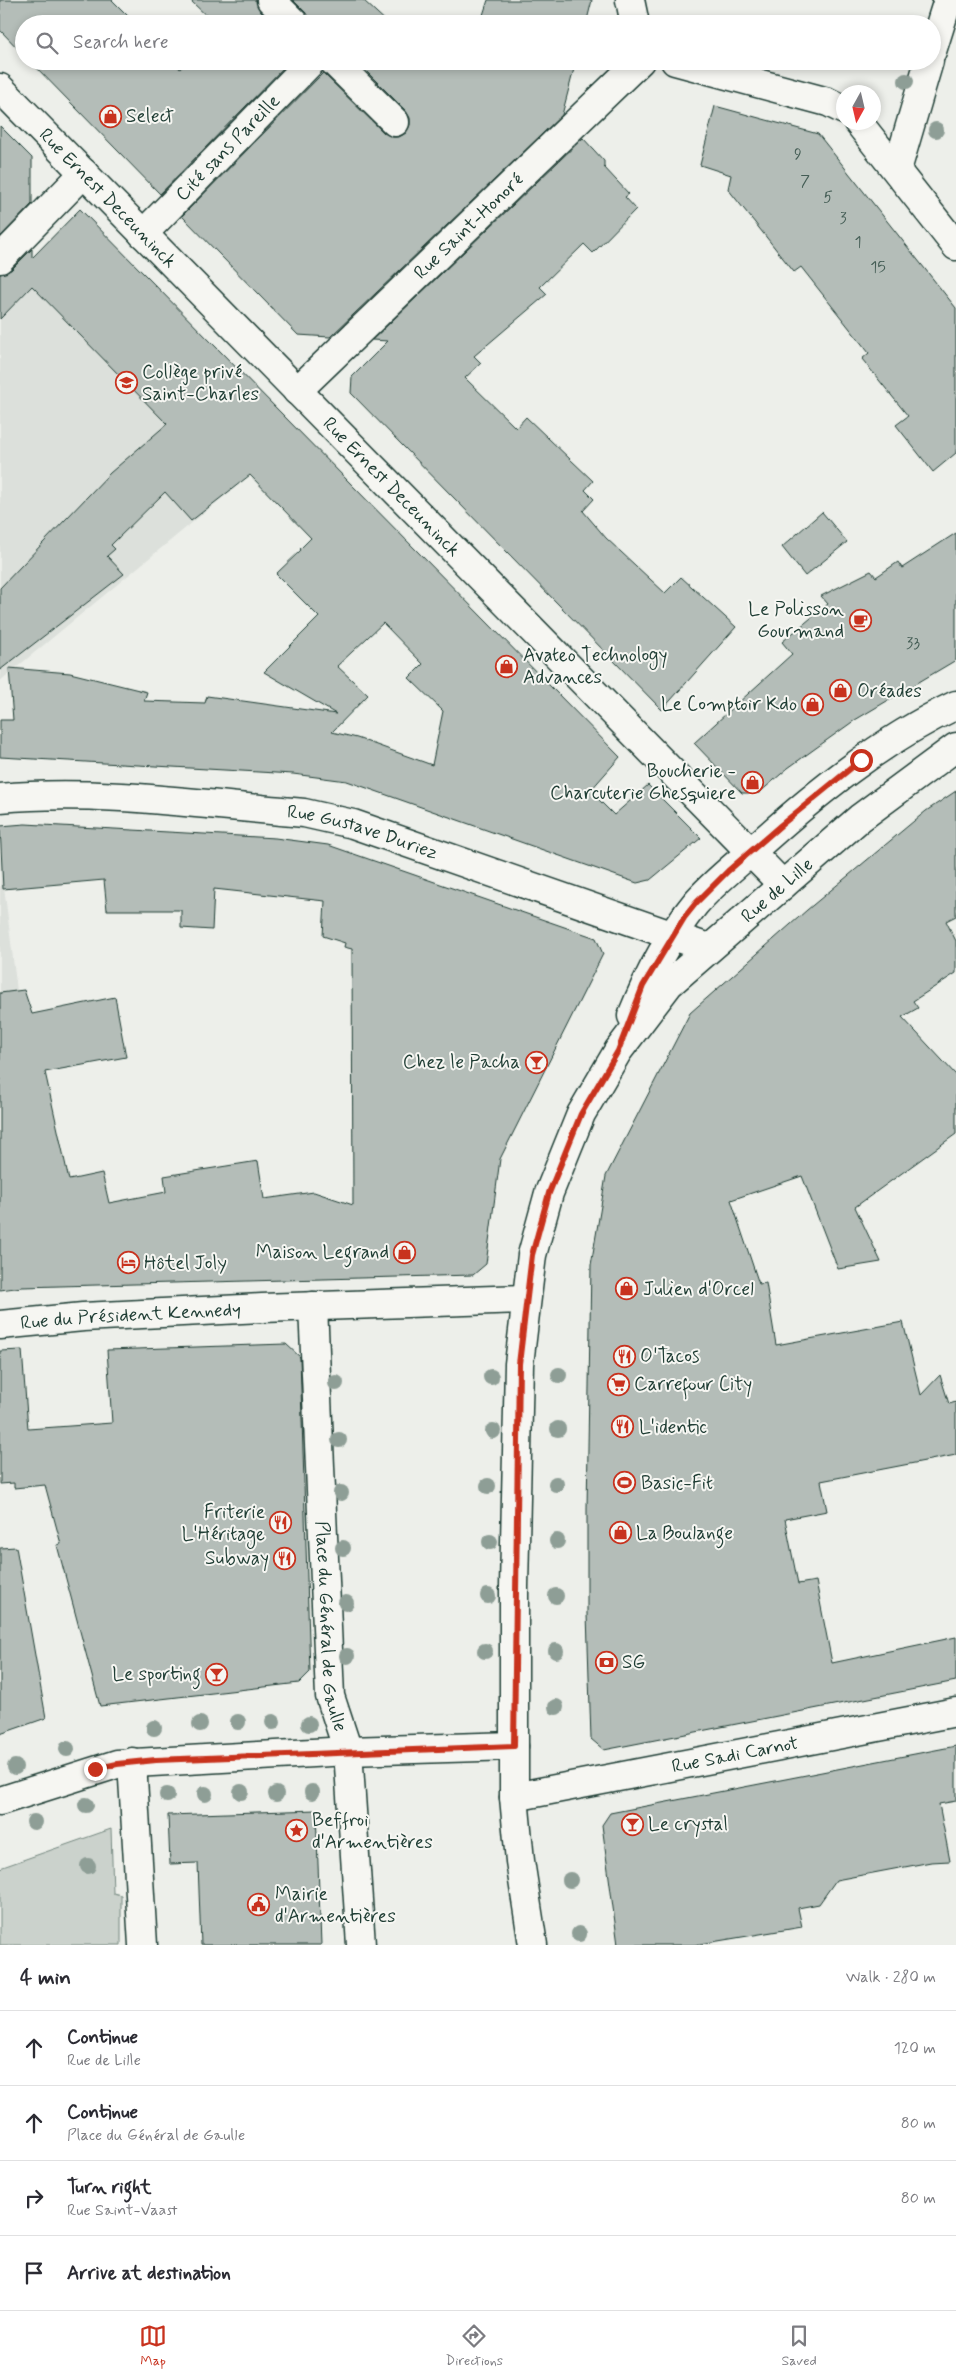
<!DOCTYPE html>
<html lang="en">
<head>
<meta charset="utf-8">
<style>
  body { margin:0; font-family:Mynerve,sans-serif; background:#f7f7f7; color:#2b2b33 }
  .compass { position:absolute; left:836px; top:85px; width:45px; height:45px; border-radius:50%; background:#fff; box-shadow:0 2px 8px #0003; rotate:188deg }
  .stop { position:absolute; width:15px; height:15px; margin:-11px; border:4px solid #c8321e; border-radius:50%; background:#fff }
  .stop.end { background:#c8321e; border-color:#fff; box-shadow:0 1px 5px #0008 }
  .list { margin:0; padding:0; list-style:none }
  h2 { display:flex; justify-content:space-between; align-items:center; height:65px; margin:0; padding:0 20px; font-size:21px }
  h2 small { font-size:16px; font-weight:400; color:#7c7c81 }
  .list li { display:grid; grid-template-columns:32px 1fr auto; gap:15px; align-items:center; box-sizing:border-box; height:75px; padding:0 20px; border-top:1px solid #e1e1e2 }
  .list b { display:block; font-size:19px; white-space:nowrap }
  .list p { margin:0; font-size:16px; white-space:nowrap; color:#7c7c81 }
  .list em { font-size:16px; font-style:normal; color:#7c7c81 }
  .icon { flex:none; width:28px; height:28px; fill:none; stroke:currentColor; stroke-width:2; stroke-linecap:round; stroke-linejoin:round }
  .map { position:relative; flex:none; width:956px; height:1945px; overflow:hidden }
  .search { position:absolute; background:#fff; box-shadow:0 2px 8px #0003; left:15px; right:15px; top:15px; height:55px; display:flex; align-items:center; gap:12px; box-sizing:border-box; padding:0 18px; border-radius:28px; color:#7c7c81; font-size:19px }
  .sheet { height:365px; background:#fff }
  nav { display:flex; justify-content:space-around; align-items:center; box-sizing:border-box; height:70px; border-top:1px solid #e1e1e2; background:#fff; font-size:14px; color:#7c7c81 }
  nav a { display:grid; justify-items:center; gap:2px }
  nav .on { color:#c8321e }
  .map>svg:first-child { display:block }
  .built { fill:#dce0db }
  .green { fill:#cbd2cc; stroke:#758880 }
  .building { fill:#b4bdb8; stroke:#1f3d34; fill-rule:evenodd }
  .lines { fill:none; stroke-linecap:round; stroke-linejoin:round }
  .minor-casing { stroke:#1f3d34; stroke-width:31 }
  .major-casing { stroke:#1f3d34; stroke-width:31 }
  .minor { stroke:#f6f6f2; stroke-width:28 }
  .major { stroke:#f6f6f2; stroke-width:28 }
  .tree { fill:#8e9e96 }
  .route { stroke:#c8321e; stroke-width:6 }
  .labels { text-anchor:middle; dominant-baseline:central; stroke-width:4; stroke-linejoin:round; paint-order:stroke }
  .number-label { font-size:16px; fill:#445d55 }
  .poi-label { font-size:19px; fill:#1f3d34; stroke:#f6f6f2; text-anchor:start }
  .street-label { font-size:19px; fill:#1f3d34; stroke:#f6f6f2 }
</style>
</head>
<body>
<div class="map">
<svg width="956" height="1945" viewBox="0 0 956 1945">
  <rect width="100%" height="100%" fill="#edefea"/>
  <filter id="ink" filterUnits="userSpaceOnUse"><feTurbulence type="fractalNoise" baseFrequency=".02" numOctaves="2"/><feDisplacementMap in="SourceGraphic" scale="10" xChannelSelector="R" yChannelSelector="G"/><feConvolveMatrix kernelMatrix="1 2 1 2 8 2 1 2 1" color-interpolation-filters="sRGB"/></filter>
  <g filter="url(#ink)">
    <g class="built">
      <polygon points="80,209 352,484 304,530 250,475 0,681 0,290"/>
      <polygon points="0,854 17,991 0,994"/>
    </g>
    <polygon class="green" points="111,1829 113,1893 121,1895 121,1945 0,1945 0,1868"/>
    <g class="building">
      <polygon points="0,0 112,0 136,24 24,24 24,55 0,30"/>
      <polygon points="190,0 256,0 260,11 273,24 215,24"/>
      <polygon points="293,0 363,0 389,24 310,24 306,13"/>
      <polygon points="488,0 592,0 586,24 480,24"/>
      <polygon points="30,61 173,61 180,69 187,61 290,61 160,194"/>
      <polygon points="356,61 427,61 434,68 441,61 576,61 562,115 330,337 298,335 182,216 323,73 384,133 392,137 399,137 406,133 410,125 410,118 406,111"/>
      <polygon points="715,106 818,134 956,308 956,453 933,472 896,425 908,416 862,359 869,353 801,267 794,272 728,189 731,175 700,165"/>
      <polygon points="0,126 32,158 32,204 0,237"/>
      <polygon points="583,138 604,161 604,167 629,194 625,197 636,209 593,253 584,244 540,287 547,294 474,356 481,363 465,378 516,428 526,417 593,481 585,490 594,499 583,511 606,538 665,593 681,577 736,627 662,710 351,393 352,377 388,341 372,340"/>
      <path d="M 80,209 L 620,757 L 590,791 L 614,815 L 648,785 L 701,838 L 650,880 L 637,883 L 347,781 L 293,774 L 0,757 L 0,720 L 13,720 L 9,668 L 70,673 L 147,692 L 144,701 L 205,703 L 207,696 L 336,714 L 264,672 L 319,617 L 276,574 L 301,550 L 300,549 L 311,538 L 250,475 L 191,521 L 165,492 L 111,545 L 115,549 L 107,556 L 124,574 L 0,670 L 0,588 L 110,473 L 167,424 L 32,286 L 0,319 L 0,274 L 11,270 L 32,249 L 32,258 ZM 383,623 L 423,664 L 409,678 L 443,711 L 432,765 L 357,738 L 332,732 L 368,695 L 337,666 Z"/>
      <polygon points="822,512 847,542 805,576 782,547"/>
      <polygon points="956,533 956,660 855,720 788,768 759,793 742,793 694,743 792,654 782,642 828,604 821,596 871,571 876,577 898,562 902,568"/>
      <polygon points="956,791 956,916 946,921 956,941 956,973 913,1001 918,1008 902,1017 956,1075 956,1134 855,1207 881,1262 838,1269 802,1176 731,1200 759,1284 766,1283 776,1345 903,1322 921,1395 940,1375 949,1404 956,1402 956,1455 821,1481 827,1511 785,1519 798,1584 816,1581 832,1663 956,1637 956,1681 604,1750 591,1739 587,1614 587,1508 591,1265 606,1176 690,1013 807,910 926,811"/>
      <polygon points="25,824 275,838 328,845 596,938 603,954 500,1159 486,1264 473,1275 22,1287 0,1290 0,993 24,990 32,1014 115,997 126,1057 45,1072 69,1180 102,1173 109,1203 166,1192 164,1176 258,1161 264,1199 314,1192 353,1205 352,949 344,947 345,943 323,936 325,901 214,889 212,930 181,928 181,910 107,910 104,880 3,889 0,826"/>
      <polygon points="286,1344 300,1357 310,1672 299,1683 100,1706 57,1545 61,1544 45,1485 14,1488 14,1483 0,1484 0,1351 22,1350 28,1429 112,1423 107,1350"/>
      <polygon points="16,1547 46,1718 0,1734 0,1548"/>
      <polygon points="956,1746 956,1801 939,1804 950,1861 931,1862 836,1880 819,1904 798,1908 802,1927 694,1945 618,1945 602,1825 610,1813"/>
      <polygon points="316,1810 321,1945 201,1945 198,1863 170,1864 168,1815"/>
    </g>
    <g class="lines">
      <defs>
        <g id="minor">
          <polyline points="271,0 295,24"/>
          <polyline points="630,0 635,24"/>
          <polyline points="932,51 948,0"/>
          <polyline points="333,61 395,122"/>
          <polyline points="675,61 828,102 844,110"/>
          <path id="s1" d="M 0,88 L 783,885"/>
          <polyline points="858,122 956,246"/>
          <polyline points="897,170 929,61"/>
          <path id="s2" d="M 143,234 L 312,61"/>
          <polyline points="0,259 84,173"/>
          <path id="s3" d="M 297,391 L 640,61"/>
          <path id="s4" d="M 0,798 C 101,789 204,805 304,813 L 353,824 L 708,948"/>
          <path id="s5" d="M 313,1306 L 330,1696 L 348,1751 L 361,1945"/>
          <path id="s6" d="M 0,1325 L 83,1317 L 262,1308 L 525,1299"/>
          <polyline points="132,1762 143,1945"/>
          <path id="s7" d="M 514,1797 L 956,1712"/>
          <polyline points="0,1801 117,1764 348,1751 514,1746"/>
        </g>
        <g id="major">
          <path d="M 632,1016 C 648,976 668,937 695,904 C 712,884 734,867 753,850 C 815,794 880,741 956,705"/>
          <path id="s8" d="M 533,1945 L 520,1861 L 514,1797 L 514,1587 L 519,1364 L 532,1255 L 549,1193 L 581,1114 L 618,1051 L 669,984 L 860,818 L 956,747"/>
        </g>
      </defs>
      <use href="#minor" class="minor-casing"/>
      <use href="#major" class="major-casing"/>
      <use href="#minor" class="minor"/>
      <use href="#major" class="major"/>
    </g>
    <g class="tree">
      <circle cx="906" cy="81" r="8"/>
      <circle cx="936" cy="130" r="8"/>
      <circle cx="559" cy="1375" r="8"/>
      <circle cx="491" cy="1377" r="8"/>
      <circle cx="336" cy="1383" r="8"/>
      <circle cx="558" cy="1429" r="8"/>
      <circle cx="493" cy="1431" r="8"/>
      <circle cx="339" cy="1440" r="8"/>
      <circle cx="556" cy="1484" r="8"/>
      <circle cx="488" cy="1486" r="8"/>
      <circle cx="341" cy="1493" r="8"/>
      <circle cx="557" cy="1541" r="8"/>
      <circle cx="490" cy="1542" r="8"/>
      <circle cx="343" cy="1548" r="8"/>
      <circle cx="488" cy="1596" r="8"/>
      <circle cx="556" cy="1596" r="8"/>
      <circle cx="346" cy="1603" r="8"/>
      <circle cx="485" cy="1651" r="8"/>
      <circle cx="556" cy="1651" r="8"/>
      <circle cx="347" cy="1656" r="8"/>
      <circle cx="556" cy="1707" r="8"/>
      <circle cx="238" cy="1722" r="8"/>
      <circle cx="273" cy="1722" r="8"/>
      <circle cx="200" cy="1724" r="8"/>
      <circle cx="309" cy="1724" r="8"/>
      <circle cx="154" cy="1728" r="8"/>
      <circle cx="67" cy="1749" r="8"/>
      <circle cx="15" cy="1767" r="8"/>
      <circle cx="241" cy="1792" r="8"/>
      <circle cx="312" cy="1792" r="8"/>
      <circle cx="205" cy="1794" r="8"/>
      <circle cx="276" cy="1794" r="8"/>
      <circle cx="167" cy="1795" r="8"/>
      <circle cx="86" cy="1805" r="8"/>
      <circle cx="34" cy="1822" r="8"/>
      <circle cx="88" cy="1866" r="8"/>
      <circle cx="570" cy="1880" r="8"/>
      <circle cx="579" cy="1934" r="8"/>
    </g>
  </g>
  <g class="lines" filter="url(#ink)">
    <polyline class="route" points="95,1769 117,1764 156,1760 514,1746 519,1364 532,1255 549,1193 581,1114 618,1051 643,986 684,918 696,903 728,871 781,825 861,760"/>
  </g>
  <defs>
    <symbol id="shop-ring" viewBox="-11 -11 22 22"><circle r="9.5" fill="#f6f6f2" stroke="#c8321e" stroke-width="1.5"/><path d="M-5-2.5h2.3a2.7 3.5 0 0 1 5.4 0H5L5.5 6h-11ZM-1.5-2.5h3a1.5 2.3 0 0 0-3 0Z" fill="#c8321e"/></symbol>
    <symbol id="school-ring" viewBox="-11 -11 22 22"><circle r="9.5" fill="#f6f6f2" stroke="#c8321e" stroke-width="1.5"/><path d="M0-5L7-2L0 1L-7-2ZM-4 1L0 2.5L4 1V4Q0 6-4 4Z" fill="#c8321e"/></symbol>
    <symbol id="cafe-ring" viewBox="-11 -11 22 22"><circle r="9.5" fill="#f6f6f2" stroke="#c8321e" stroke-width="1.5"/><path d="M-5.5-4.5H6V0H3Q3 3.5 0 3.5H-2.5Q-5.5 3.5-5.5 0ZM3-3.2v2h1.7v-2ZM-6 4.5H4V6H-6Z" fill="#c8321e"/></symbol>
    <symbol id="bar-ring" viewBox="-11 -11 22 22"><circle r="9.5" fill="#f6f6f2" stroke="#c8321e" stroke-width="1.5"/><path d="M-6-5H6L.8 .8V4.5H3.5V6h-7V4.5H-.8V.8Z" fill="#c8321e"/></symbol>
    <symbol id="hotel-ring" viewBox="-11 -11 22 22"><circle r="9.5" fill="#f6f6f2" stroke="#c8321e" stroke-width="1.5"/><path d="M-6-4.5h1.5V1H6V5H4.5V3h-9V5H-6ZM-4 0a1.8 1.8 0 1 1 3.6 0ZM.5 0V-2.5h3Q6-2.5 6 0Z" fill="#c8321e"/></symbol>
    <symbol id="restaurant-ring" viewBox="-11 -11 22 22"><circle r="9.5" fill="#f6f6f2" stroke="#c8321e" stroke-width="1.5"/><path d="M-5-6h1v4h1v-4h1v4h1v-4h1v5L-1.5 .5V6h-2V.5L-5-1ZM5-6V6H3V1.5H1.5Q1.5-4 5-6Z" fill="#c8321e"/></symbol>
    <symbol id="supermarket-ring" viewBox="-11 -11 22 22"><circle r="9.5" fill="#f6f6f2" stroke="#c8321e" stroke-width="1.5"/><path d="M-6-5.5h2.5l.6 2H6L4.5 2H-2.5L-4.4-4H-6ZM-1.5 3.2a1.3 1.3 0 1 0 .1 0ZM3 3.2a1.3 1.3 0 1 0 .1 0Z" fill="#c8321e"/></symbol>
    <symbol id="stadium-ring" viewBox="-11 -11 22 22"><circle r="9.5" fill="#f6f6f2" stroke="#c8321e" stroke-width="1.5"/><path d="M0-5a6.5 5 0 1 0 0 10a6.5 5 0 1 0 0-10ZM-3.5-1.8h7v3.6h-7Z" fill="#c8321e"/></symbol>
    <symbol id="bank-ring" viewBox="-11 -11 22 22"><circle r="9.5" fill="#f6f6f2" stroke="#c8321e" stroke-width="1.5"/><path d="M-6-4H6V4H-6ZM0-2.3a2.3 2.3 0 1 0 0 4.6a2.3 2.3 0 1 0 0-4.6Z" fill="#c8321e"/></symbol>
    <symbol id="sight-ring" viewBox="-11 -11 22 22"><circle r="9.5" fill="#f6f6f2" stroke="#c8321e" stroke-width="1.5"/><path d="M0-6L1.8-2.2L6-1.7L2.9 1.2L3.7 5.4L0 3.3L-3.7 5.4L-2.9 1.2L-6-1.7L-1.8-2.2Z" fill="#c8321e"/></symbol>
    <symbol id="civic-ring" viewBox="-11 -11 22 22"><circle r="9.5" fill="#f6f6f2" stroke="#c8321e" stroke-width="1.5"/><path d="M-.6-6.5H3V-4.5H.6V-3L4-1V1h2V6H-6V1h2V-1L-.6-3ZM-1.2 2.5V6h2.4V2.5Z" fill="#c8321e"/></symbol>
  </defs>
  <g fill-rule="evenodd">
    <use href="#shop-ring" x="98" y="104" width="25" height="25"/>
    <use href="#school-ring" x="114" y="370" width="25" height="25"/>
    <use href="#cafe-ring" x="848" y="608" width="25" height="25"/>
    <use href="#shop-ring" x="494" y="654" width="25" height="25"/>
    <use href="#shop-ring" x="828" y="678" width="25" height="25"/>
    <use href="#shop-ring" x="800" y="692" width="25" height="25"/>
    <use href="#shop-ring" x="740" y="770" width="25" height="25"/>
    <use href="#bar-ring" x="524" y="1050" width="25" height="25"/>
    <use href="#shop-ring" x="392" y="1240" width="25" height="25"/>
    <use href="#hotel-ring" x="116" y="1250" width="25" height="25"/>
    <use href="#shop-ring" x="614" y="1276" width="25" height="25"/>
    <use href="#restaurant-ring" x="612" y="1344" width="25" height="25"/>
    <use href="#supermarket-ring" x="606" y="1372" width="25" height="25"/>
    <use href="#restaurant-ring" x="610" y="1414" width="25" height="25"/>
    <use href="#stadium-ring" x="612" y="1470" width="25" height="25"/>
    <use href="#restaurant-ring" x="268" y="1510" width="25" height="25"/>
    <use href="#shop-ring" x="608" y="1520" width="25" height="25"/>
    <use href="#restaurant-ring" x="272" y="1546" width="25" height="25"/>
    <use href="#bank-ring" x="594" y="1650" width="25" height="25"/>
    <use href="#bar-ring" x="204" y="1662" width="25" height="25"/>
    <use href="#bar-ring" x="620" y="1812" width="25" height="25"/>
    <use href="#sight-ring" x="284" y="1818" width="25" height="25"/>
    <use href="#civic-ring" x="246" y="1892" width="25" height="25"/>
  </g>
  <g class="labels">
    <g class="number-label">
      <text x="798" y="154">9</text>
      <text x="805" y="181">7</text>
      <text x="828" y="197">5</text>
      <text x="843" y="218">3</text>
      <text x="858" y="242">1</text>
      <text x="878" y="267">15</text>
      <text x="913" y="643">33</text>
    </g>
    <g class="poi-label">
      <text x="126" y="116">Select</text>
      <text x="142" y="372">Collège privé<tspan x="142" dy="22">Saint-Charles</tspan></text>
      <text x="844" y="609" text-anchor="end">Le Polisson<tspan x="844" dy="22">Gourmand</tspan></text>
      <text x="523" y="655">Avateo Technology<tspan x="523" dy="22">Advances</tspan></text>
      <text x="857" y="691">Oréades</text>
      <text x="797" y="704" text-anchor="end">Le Comptoir Kdo</text>
      <text x="736" y="771" text-anchor="end">Boucherie -<tspan x="736" dy="22">Charcuterie Ghesquiere</tspan></text>
      <text x="520" y="1062" text-anchor="end">Chez le Pacha</text>
      <text x="389" y="1252" text-anchor="end">Maison Legrand</text>
      <text x="144" y="1263">Hôtel Joly</text>
      <text x="643" y="1289">Julien d'Orcel</text>
      <text x="640" y="1356">O'Tacos</text>
      <text x="634" y="1384">Carrefour City</text>
      <text x="639" y="1427">L'identic</text>
      <text x="641" y="1483">Basic-Fit</text>
      <text x="265" y="1512" text-anchor="end">Friterie<tspan x="265" dy="22">L'Héritage</tspan></text>
      <text x="636" y="1533">La Boulange</text>
      <text x="269" y="1558" text-anchor="end">Subway</text>
      <text x="622" y="1662">SG</text>
      <text x="201" y="1674" text-anchor="end">Le sporting</text>
      <text x="312" y="1820">Beffroi<tspan x="312" dy="22">d'Armentières</tspan></text>
      <text x="648" y="1824">Le crystal</text>
      <text x="275" y="1894">Mairie<tspan x="275" dy="22">d'Armentières</tspan></text>
    </g>
    <g class="street-label">
      <text stroke="none"><textPath href="#s2" startOffset="121">Cité sans Pareille</textPath></text>
      <text stroke="none"><textPath href="#s1" startOffset="154">Rue Ernest Deceuninck</textPath></text>
      <text stroke="none"><textPath href="#s3" startOffset="238">Rue Saint-Honoré</textPath></text>
      <text stroke="none"><textPath href="#s1" startOffset="559">Rue Ernest Deceuninck</textPath></text>
      <text stroke="none"><textPath href="#s4" startOffset="366">Rue Gustave Duriez</textPath></text>
      <text stroke="none"><textPath href="#s8" startOffset="1142">Rue de Lille</textPath></text>
      <text stroke="none"><textPath href="#s6" startOffset="131">Rue du Président Kennedy</textPath></text>
      <text stroke="none"><textPath href="#s5" startOffset="321">Place du Général de Gaulle</textPath></text>
      <text stroke="none"><textPath href="#s7" startOffset="225">Rue Sadi Carnot</textPath></text>
    </g>
  </g>
</svg>
<svg class="compass" viewBox="-18 -18 36 36"><path d="M0-13l5 13h-10z" fill="#e53935"/><path d="M0 13l5-13h-10z" fill="#7c7c81"/></svg>
<div class="stop" style="left:861px;top:760px"></div>
<div class="stop end" style="left:95px;top:1769px"></div>
<div class="search"><svg class="icon" aria-label="search" viewBox="0 0 24 24"><circle cx="10" cy="10" r="6"/><path d="M15 15l6 6"/></svg>Search here</div>
</div>
<section class="sheet">
<h2>4 min<small>Walk · 280 m</small></h2>
<ul class="list">
<li><svg class="icon" aria-label="ahead" viewBox="0 0 24 24"><path d="M12 20V5M6 11l6-6 6 6"/></svg><div><b>Continue</b><p>Rue de Lille</p></div><em>120 m</em></li>
<li><svg class="icon" aria-label="ahead" viewBox="0 0 24 24"><path d="M12 20V5M6 11l6-6 6 6"/></svg><div><b>Continue</b><p>Place du Général de Gaulle</p></div><em>80 m</em></li>
<li><svg class="icon" aria-label="right" viewBox="0 0 24 24"><path d="M7 20v-9h11M14 6l5 5-5 5"/></svg><div><b>Turn right</b><p>Rue Saint-Vaast</p></div><em>80 m</em></li>
<li><svg class="icon" aria-label="arrive" viewBox="0 0 24 24"><path d="M6 21V4h12l-3 4 3 4H6"/></svg><div><b>Arrive at destination</b></div></li>
</ul>
</section>
<nav>
<a class="on"><svg class="icon" aria-label="map" viewBox="0 0 24 24"><path d="M3 6l6-2 6 2 6-2v14l-6 2-6-2-6 2zM9 4v14M15 6v14"/></svg>Map</a>
<a><svg class="icon" aria-label="directions" viewBox="0 0 24 24"><path d="M12 3l9 9-9 9-9-9zM9 14v-3h6M13 9l2 2-2 2"/></svg>Directions</a>
<a><svg class="icon" aria-label="saved" viewBox="0 0 24 24"><path d="M7 4h10v16l-5-4-5 4z"/></svg>Saved</a>
</nav>
</body>
</html>
